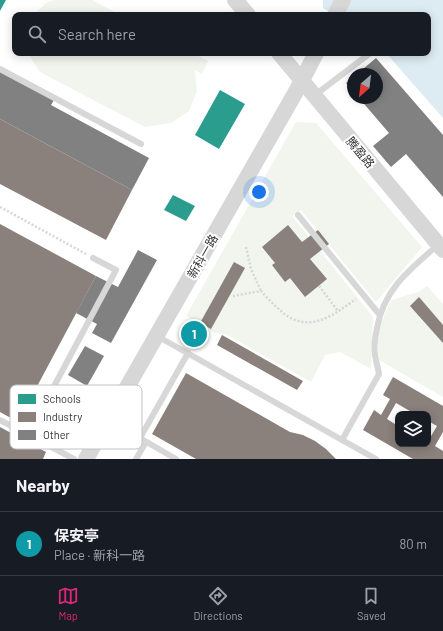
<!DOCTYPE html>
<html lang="en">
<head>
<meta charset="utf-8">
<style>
  body { margin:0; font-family:Barlow,"Noto Sans SC",sans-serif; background:#20242c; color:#f1f3f6 }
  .controls { position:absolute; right:12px; bottom:12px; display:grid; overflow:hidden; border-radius:8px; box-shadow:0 2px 10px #0003 }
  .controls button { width:36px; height:36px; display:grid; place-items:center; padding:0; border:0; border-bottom:1px solid #363941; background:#171b24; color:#f1f3f6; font:20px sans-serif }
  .compass { position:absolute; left:347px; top:68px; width:36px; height:36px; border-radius:50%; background:#171b24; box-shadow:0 2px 10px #0003; rotate:208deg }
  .you { position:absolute; left:259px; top:192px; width:14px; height:14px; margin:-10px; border:3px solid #fff; border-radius:50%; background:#1a73e8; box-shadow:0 0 0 6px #1a73e833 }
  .badge { display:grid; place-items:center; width:26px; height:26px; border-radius:50%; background:#db2777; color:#fff; font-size:13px; font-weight:700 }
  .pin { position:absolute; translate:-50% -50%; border:2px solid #fff; box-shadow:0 1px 4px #0006 }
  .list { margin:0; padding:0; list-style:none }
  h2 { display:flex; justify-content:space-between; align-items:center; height:52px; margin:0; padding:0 16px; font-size:17px }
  h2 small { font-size:13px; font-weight:400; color:#9ea1a6 }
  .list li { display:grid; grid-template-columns:26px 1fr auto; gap:12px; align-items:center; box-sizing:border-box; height:64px; padding:0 16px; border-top:1px solid #363941 }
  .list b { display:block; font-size:15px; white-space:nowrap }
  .list p { margin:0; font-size:13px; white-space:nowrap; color:#9ea1a6 }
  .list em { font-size:13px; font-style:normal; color:#9ea1a6 }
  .icon { flex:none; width:22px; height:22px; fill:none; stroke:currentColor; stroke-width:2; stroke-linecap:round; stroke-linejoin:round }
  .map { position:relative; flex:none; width:443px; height:459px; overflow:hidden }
  .search { position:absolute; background:#171b24; box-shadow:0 2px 10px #0003; left:12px; right:12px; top:12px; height:44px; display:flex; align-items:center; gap:10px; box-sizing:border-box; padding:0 14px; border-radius:8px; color:#9ea1a6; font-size:15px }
  .sheet { height:116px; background:#171b24 }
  nav { display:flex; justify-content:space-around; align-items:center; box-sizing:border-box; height:56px; border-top:1px solid #363941; background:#171b24; font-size:11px; color:#9ea1a6 }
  nav a { display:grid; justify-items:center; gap:2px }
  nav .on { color:#db2777 }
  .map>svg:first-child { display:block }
  .green { fill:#f1f5ed }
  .water { fill:#ddebf3 }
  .schools { fill:#2a9d8f }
  .industry { fill:#8a817c; fill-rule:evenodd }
  .building { fill:#818181 }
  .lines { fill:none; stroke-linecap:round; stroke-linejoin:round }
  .path { stroke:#d6d6d6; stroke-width:2.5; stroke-dasharray:2 2; stroke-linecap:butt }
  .service { stroke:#d7d7d7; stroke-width:6 }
  .tertiary { stroke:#d7d7d7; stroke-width:16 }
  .labels { text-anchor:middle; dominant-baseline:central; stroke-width:4; stroke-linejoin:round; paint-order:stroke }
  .street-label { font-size:12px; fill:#333; stroke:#fff }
  .key { fill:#fff; stroke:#c2c2c2; stroke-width:1 }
  .key-label { font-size:11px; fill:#333 }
</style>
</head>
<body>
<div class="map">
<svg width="443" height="459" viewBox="0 0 443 459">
  <rect width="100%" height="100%" fill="#fff"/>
  <g class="green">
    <polygon points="55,0 92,0 120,15 33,15 46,3"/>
    <polygon points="30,53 192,53 208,61 202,74 195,70 197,91 189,111 171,123 145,127 40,72 31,58"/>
    <polygon points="296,122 316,123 422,247 376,302 301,210 292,216 373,317 371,369 340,352 325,355 311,382 225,334 215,333 186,316"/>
    <path d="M 427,286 L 443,304 L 443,397 L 379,360 C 376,335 380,322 392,300 L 420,291 Z"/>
  </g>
  <polygon class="water" points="323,0 443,0 443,118 386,53 428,53 428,15 335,15 323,8"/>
  <g class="schools">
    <polygon points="0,0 6,0 0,11"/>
    <polygon points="220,90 245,104 219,149 195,135"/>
    <polygon points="173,195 195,206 186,221 164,210"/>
  </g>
  <g class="industry">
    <polygon points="0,119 132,190 106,240 0,184"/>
    <polygon points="0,224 96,276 18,422 0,412"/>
    <polygon points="288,225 302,242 318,230 329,244 310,259 327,279 305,297 290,278 285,282 272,265 275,263 262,247"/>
    <polygon points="234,262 245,268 211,329 200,323"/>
    <polygon points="419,297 443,325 443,343 410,306"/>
    <polygon points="195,322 203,326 192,345 185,341"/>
    <polygon points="222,335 303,381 297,390 217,345"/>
    <polygon points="186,373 290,432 303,435 315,441 326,449 336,459 196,459 152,434"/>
    <path d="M 393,377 L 443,406 L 443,432 L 435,446 L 443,451 L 443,459 L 413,459 L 363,430 L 374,410 L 381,415 L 390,399 L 383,395 ZM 396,403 L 415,414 L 428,414 L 428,421 L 437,426 L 428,441 L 428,444 L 398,444 L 398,426 L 387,419 Z"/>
    <polygon points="0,427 46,452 43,459 0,459"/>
  </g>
  <g class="building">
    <polygon points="376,58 443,135 443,197 406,154 391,167 373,146 389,133 359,98 377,98 377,74 357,74"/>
    <polygon points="0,72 54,100 51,105 149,158 132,190 0,119"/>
    <polygon points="353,78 353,91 346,83"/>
    <polygon points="138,250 157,260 111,343 92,333 97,324 76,313 96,276 118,287"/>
    <polygon points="85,346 104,356 87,386 68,375"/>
  </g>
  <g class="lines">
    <g class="path">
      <polyline points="0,207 86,254"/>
      <polyline points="246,247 251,269 261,291"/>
      <polyline points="319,286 338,311"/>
      <path d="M 233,296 L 261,291 C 267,298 274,305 281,311 C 308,335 332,316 356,299"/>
    </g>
    <g class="service">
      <polyline points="0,69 141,144"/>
      <polyline points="315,95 369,54"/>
      <polyline points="298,215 379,314"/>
      <polyline points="157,336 376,459"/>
      <polyline points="0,420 74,459"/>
      <polyline points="28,435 116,270 93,258"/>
      <path d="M 342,440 L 379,374 C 378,368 376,361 375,355 C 374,347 375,336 377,328 C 384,289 409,270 438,245"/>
      <polyline points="136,459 146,442"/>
      <polyline points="176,459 140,438 188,353"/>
    </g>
    <g class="tertiary">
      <polyline points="235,0 248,15"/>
      <polyline points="335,15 343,0"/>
      <polyline points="279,53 443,250"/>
      <polyline points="86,459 298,88 316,53"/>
    </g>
  </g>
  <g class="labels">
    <g class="street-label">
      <text transform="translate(361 152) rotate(50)">腾盈路</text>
      <text transform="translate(202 256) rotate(-60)">新科一路</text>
    </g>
  </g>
  <rect x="10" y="385" width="132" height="64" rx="6" class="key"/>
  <rect x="18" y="394" width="18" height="10" fill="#2a9d8f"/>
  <rect x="18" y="412" width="18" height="10" fill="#8a817c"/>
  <rect x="18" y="430" width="18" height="10" fill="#818181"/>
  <g class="key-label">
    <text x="43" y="403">Schools</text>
    <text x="43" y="421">Industry</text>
    <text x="43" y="439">Other</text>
  </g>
</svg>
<div class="controls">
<button><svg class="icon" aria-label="layers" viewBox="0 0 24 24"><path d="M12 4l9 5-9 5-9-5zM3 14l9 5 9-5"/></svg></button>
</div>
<svg class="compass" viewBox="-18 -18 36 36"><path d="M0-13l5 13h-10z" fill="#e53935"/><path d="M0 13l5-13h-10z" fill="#9ea1a6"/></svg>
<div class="you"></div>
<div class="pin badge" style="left:194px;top:334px;background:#0f9aa8">1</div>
<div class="search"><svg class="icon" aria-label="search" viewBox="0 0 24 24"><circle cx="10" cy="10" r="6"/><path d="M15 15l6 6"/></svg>Search here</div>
</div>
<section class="sheet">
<h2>Nearby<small></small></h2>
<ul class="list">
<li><span class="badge" style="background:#0f9aa8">1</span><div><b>保安亭</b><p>Place · 新科一路</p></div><em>80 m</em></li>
</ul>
</section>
<nav>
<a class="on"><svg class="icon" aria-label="map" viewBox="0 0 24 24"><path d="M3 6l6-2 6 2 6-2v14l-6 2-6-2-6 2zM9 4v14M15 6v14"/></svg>Map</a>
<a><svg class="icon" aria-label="directions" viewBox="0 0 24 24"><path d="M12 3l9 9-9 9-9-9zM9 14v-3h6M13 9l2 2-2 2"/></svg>Directions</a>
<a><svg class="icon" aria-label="saved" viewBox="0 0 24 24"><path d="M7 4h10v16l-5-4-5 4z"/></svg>Saved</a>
</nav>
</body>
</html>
